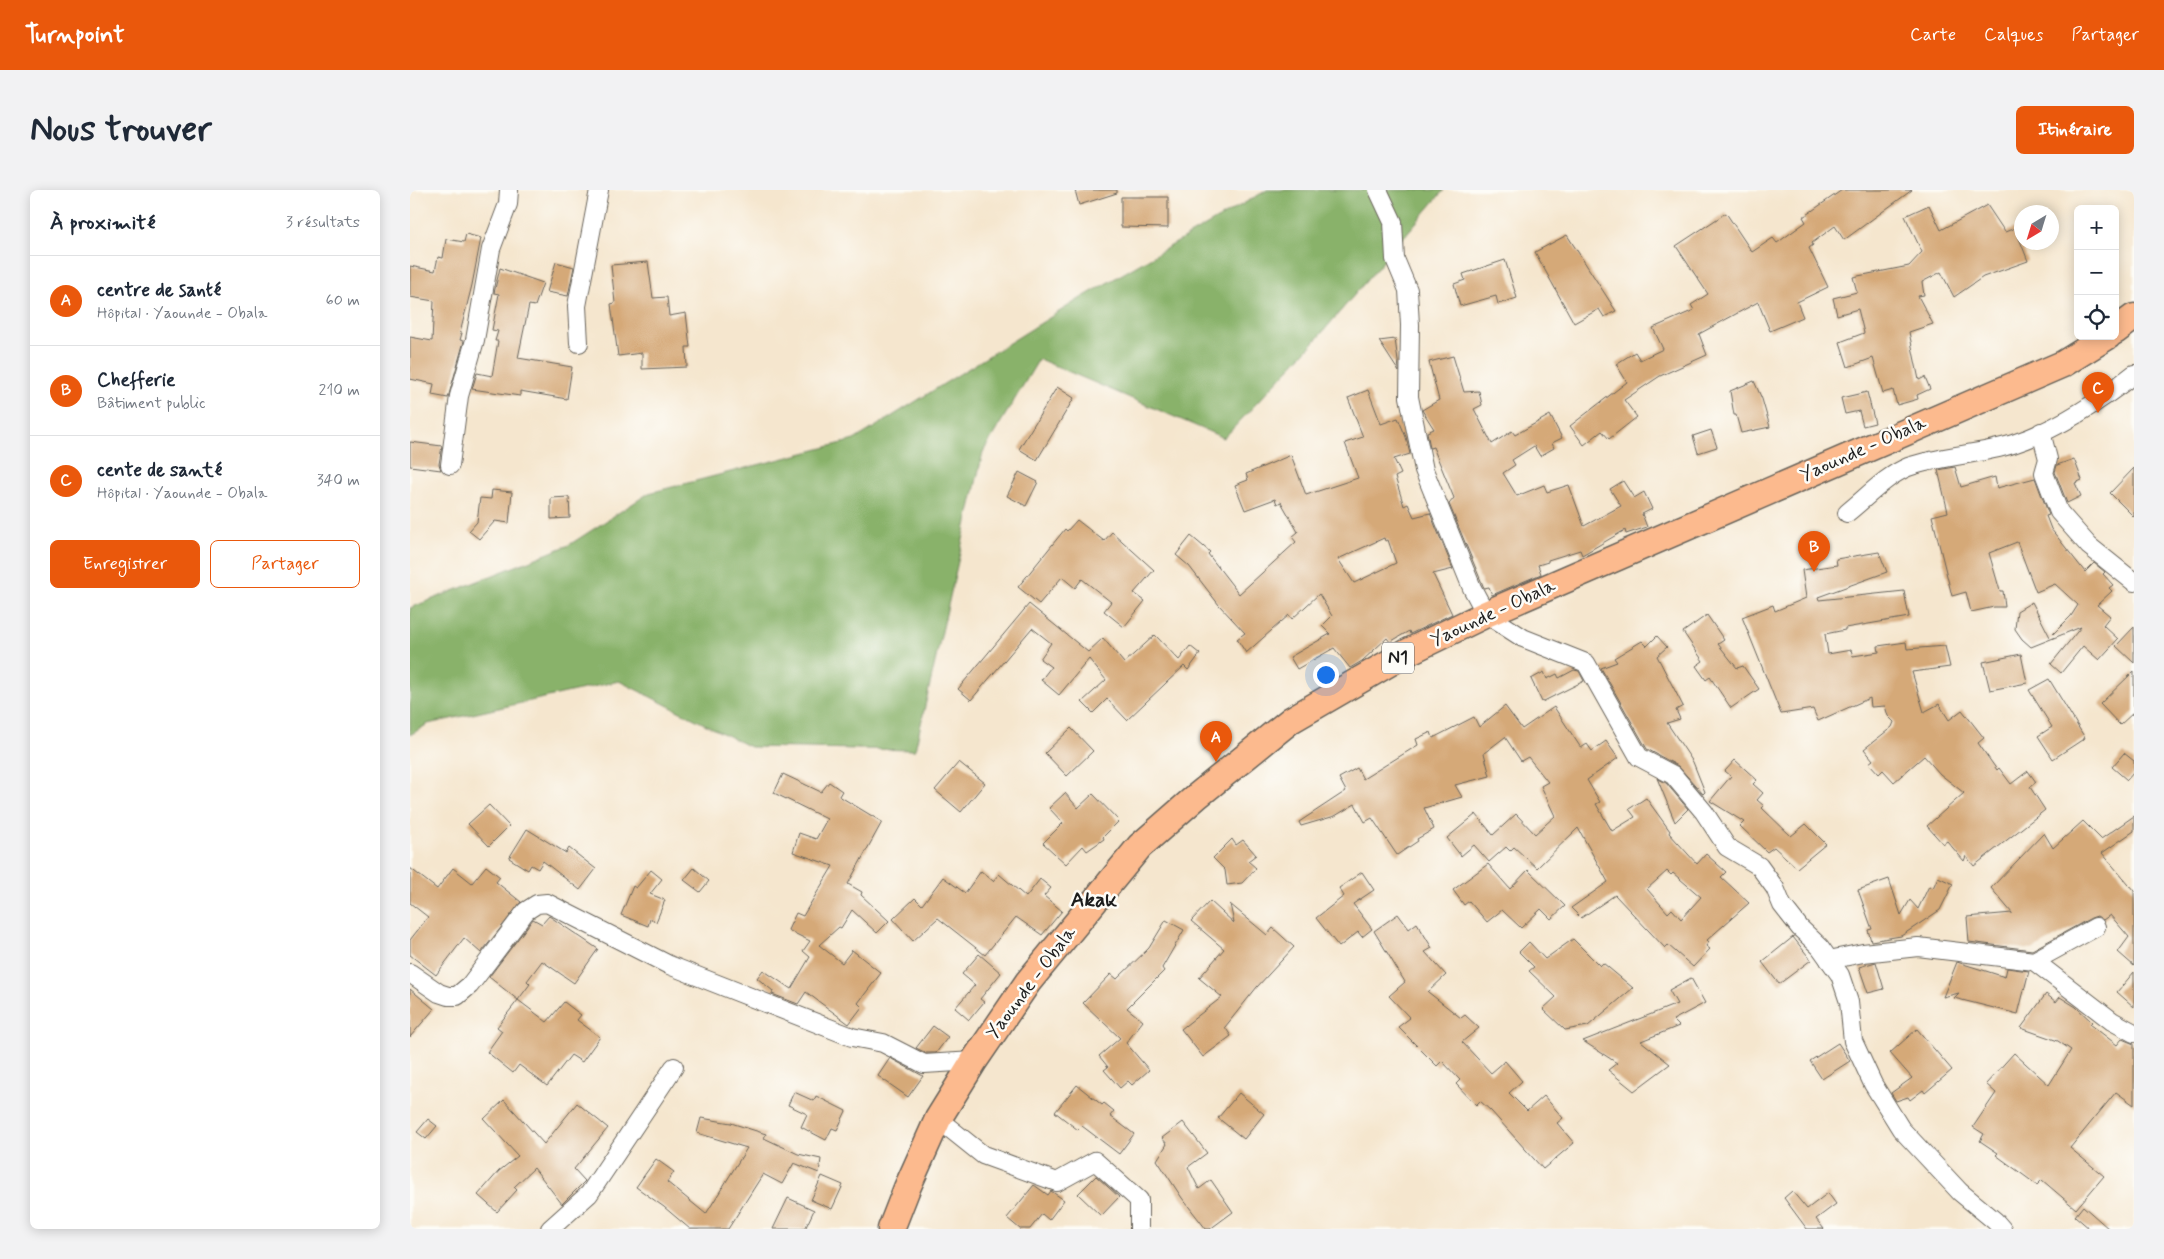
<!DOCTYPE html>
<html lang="fr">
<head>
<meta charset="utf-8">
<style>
  body { margin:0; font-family:Mynerve,sans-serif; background:#f2f2f3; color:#1f2937 }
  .controls { position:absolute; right:15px; top:15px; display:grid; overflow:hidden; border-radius:8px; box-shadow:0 2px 12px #0003 }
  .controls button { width:45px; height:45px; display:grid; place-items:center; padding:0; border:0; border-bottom:1px solid #e0e1e3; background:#fff; color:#1f2937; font:25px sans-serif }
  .compass { position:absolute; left:1604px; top:15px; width:45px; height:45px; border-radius:50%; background:#fff; box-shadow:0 2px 12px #0003; rotate:218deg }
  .you { position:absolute; left:915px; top:484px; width:18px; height:18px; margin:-12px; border:4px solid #fff; border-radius:50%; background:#1a73e8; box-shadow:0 0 0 8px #1a73e833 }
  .badge { display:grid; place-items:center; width:32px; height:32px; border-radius:50%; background:#ea580c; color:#fff; font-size:16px; font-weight:700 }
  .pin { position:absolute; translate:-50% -41px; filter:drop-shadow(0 1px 2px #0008) }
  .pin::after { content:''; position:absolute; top:26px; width:18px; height:15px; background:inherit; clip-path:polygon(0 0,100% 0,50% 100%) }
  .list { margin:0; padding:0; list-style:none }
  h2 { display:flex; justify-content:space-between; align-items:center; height:65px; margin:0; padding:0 20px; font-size:21px }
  h2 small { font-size:16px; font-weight:400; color:#747a83 }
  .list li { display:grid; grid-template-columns:32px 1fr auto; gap:15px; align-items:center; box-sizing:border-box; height:90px; padding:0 20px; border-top:1px solid #e0e1e3 }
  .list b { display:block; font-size:19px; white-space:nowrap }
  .list p { margin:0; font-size:16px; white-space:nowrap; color:#747a83 }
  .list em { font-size:16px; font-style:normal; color:#747a83 }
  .actions { display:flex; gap:10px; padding:15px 20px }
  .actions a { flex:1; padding:11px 0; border:1px solid #ea580c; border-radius:8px; text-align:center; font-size:18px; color:#ea580c }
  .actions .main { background:#ea580c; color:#fff }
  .icon { flex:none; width:28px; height:28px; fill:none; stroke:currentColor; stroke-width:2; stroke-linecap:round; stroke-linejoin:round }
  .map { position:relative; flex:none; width:1724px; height:1039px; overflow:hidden; border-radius:8px }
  header { display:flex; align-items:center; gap:30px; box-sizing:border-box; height:70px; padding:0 25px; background:#ea580c; color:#fff }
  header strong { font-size:24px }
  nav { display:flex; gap:28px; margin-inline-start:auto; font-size:18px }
  .intro { display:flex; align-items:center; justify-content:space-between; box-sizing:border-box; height:120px; padding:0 30px }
  h1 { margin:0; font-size:35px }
  .button { padding:12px 22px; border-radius:8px; background:#ea580c; color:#fff; font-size:18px; font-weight:700 }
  main { display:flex; gap:30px; padding:0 30px }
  aside { flex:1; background:#fff; border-radius:8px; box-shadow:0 2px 12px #0003 }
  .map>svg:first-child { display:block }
  .forest { fill:#89b26a; stroke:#526743 }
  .building { fill:#d5a978; fill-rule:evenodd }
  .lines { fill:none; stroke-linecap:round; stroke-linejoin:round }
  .minor-casing { stroke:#68635a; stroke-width:20 }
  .highway-casing { stroke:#68635a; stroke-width:29 }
  .minor { stroke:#fff; stroke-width:18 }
  .highway { stroke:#fcba8e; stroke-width:26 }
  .labels { text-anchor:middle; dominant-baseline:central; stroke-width:5; stroke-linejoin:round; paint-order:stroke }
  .shield { fill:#fdfcf7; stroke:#605f5e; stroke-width:1 }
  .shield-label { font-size:18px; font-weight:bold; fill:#1c1c1c }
  .street-label { font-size:19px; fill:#1c1c1c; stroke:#fdfcf7 }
  .quarter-label { font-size:21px; font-weight:bold; fill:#1c1c1c; stroke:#fdfcf7 }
</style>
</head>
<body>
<header>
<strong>Turnpoint</strong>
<nav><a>Carte</a><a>Calques</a><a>Partager</a></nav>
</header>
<div class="intro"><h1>Nous trouver</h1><a class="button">Itinéraire</a></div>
<main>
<aside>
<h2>À proximité<small>3 résultats</small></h2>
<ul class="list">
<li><span class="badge">A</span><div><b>centre de santé</b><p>Hôpital · Yaounde - Obala</p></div><em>60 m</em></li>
<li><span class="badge">B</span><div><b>Chefferie</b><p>Bâtiment public</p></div><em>210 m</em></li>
<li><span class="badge">C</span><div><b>cente de santé</b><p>Hôpital · Yaounde - Obala</p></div><em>340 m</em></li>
</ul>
<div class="actions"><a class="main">Enregistrer</a><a>Partager</a></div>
</aside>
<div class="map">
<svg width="1724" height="1039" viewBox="0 0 1724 1039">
  <rect width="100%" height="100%" fill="#fdfcf7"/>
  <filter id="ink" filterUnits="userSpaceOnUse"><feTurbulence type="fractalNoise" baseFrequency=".02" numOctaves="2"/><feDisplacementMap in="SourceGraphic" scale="10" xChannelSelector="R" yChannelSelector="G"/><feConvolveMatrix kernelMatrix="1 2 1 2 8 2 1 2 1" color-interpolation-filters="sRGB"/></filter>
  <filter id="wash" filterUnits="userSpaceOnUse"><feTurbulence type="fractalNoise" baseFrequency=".0096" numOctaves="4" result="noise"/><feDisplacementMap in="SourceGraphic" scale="20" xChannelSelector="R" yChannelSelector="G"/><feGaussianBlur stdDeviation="1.12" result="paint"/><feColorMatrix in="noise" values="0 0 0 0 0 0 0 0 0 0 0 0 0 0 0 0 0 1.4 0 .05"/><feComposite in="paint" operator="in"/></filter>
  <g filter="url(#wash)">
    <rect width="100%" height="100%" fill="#f5e6ce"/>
    <polygon class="forest" points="857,0 1034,0 905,151 814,248 629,169 573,262 505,560 340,557 209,491 18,534 0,545 0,418 159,355 239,303 444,250 671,108"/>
    <g id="blocks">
      <g class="building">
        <polygon points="665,0 707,0 707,3 669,15"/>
        <polygon points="1432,0 1502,0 1434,50 1425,36 1402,53 1403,55 1399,58 1418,97 1387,112 1393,127 1360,141 1348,112 1289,144 1297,165 1250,186 1214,210 1227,227 1199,249 1192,241 1174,255 1160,236 1217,192 1206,174 1225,162 1230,170 1253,159 1243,138 1284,120 1281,115 1298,104 1266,56 1316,23 1342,62 1363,48 1367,53 1396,32 1393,27"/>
        <polygon points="711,7 758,7 758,38 711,37"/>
        <polygon points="1519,15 1531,40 1577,15 1595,42 1605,38 1618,71 1573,87 1544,107 1531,82 1512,92 1514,105 1508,106 1523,134 1499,142 1509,190 1515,187 1520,199 1507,205 1508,209 1487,215 1483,200 1473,203 1463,168 1438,177 1430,152 1454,143 1448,119 1427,125 1423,108 1447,102 1443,87 1499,76 1512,62 1495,26"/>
        <polygon points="56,44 71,48 62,95 50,143 52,143 50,150 54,151 38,208 22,205 24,194 0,189 0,147 22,151 24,111 0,107 0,76 25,81 28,67 33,68 36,49 54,52"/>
        <polygon points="1157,45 1206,121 1194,127 1189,119 1164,133 1125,62"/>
        <polygon points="1095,70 1107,108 1088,114 1086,106 1050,116 1044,94 1055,90 1053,84"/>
        <polygon points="146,72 164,77 158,106 137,102"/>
        <polygon points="238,72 243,108 257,107 259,126 276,123 280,157 276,157 277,177 232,179 232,163 208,166 201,114 205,113 201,75"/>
        <polygon points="90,78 133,93 125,116 119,115 108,168 162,177 157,209 110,201 110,206 62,199 67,183 82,186 88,151 85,151 88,141 82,140 89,104 84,103"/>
        <polygon points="985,149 989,179 989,182 969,151"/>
        <polygon points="1043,166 1054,202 1069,201 1072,215 1064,219 1082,254 1102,241 1105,245 1140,225 1152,248 1142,253 1144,258 1130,266 1124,256 1102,270 1105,275 1093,283 1107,306 1134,295 1137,302 1159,295 1174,336 1211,316 1200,299 1213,291 1224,308 1234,302 1242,319 1232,324 1237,337 1216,344 1215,340 1172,365 1170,360 1138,370 1138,372 1128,375 1131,384 1082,405 1079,397 1074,398 1039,314 1044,308 1023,257 1020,258 1017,242 1024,239 1012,220 1029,210 1019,172"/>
        <polygon points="1344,191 1352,209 1360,237 1331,243 1326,225 1324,225 1320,201"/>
        <polygon points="647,197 664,208 627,270 609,259"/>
        <path d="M 958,200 L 971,234 L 988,228 L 996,247 L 1000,264 L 984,269 L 991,284 L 985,287 L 994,316 L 998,314 L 1004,327 L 1020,323 L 1043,379 L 1023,384 L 1042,424 L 1000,444 L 999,441 L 980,452 L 977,448 L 952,471 L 940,478 L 924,458 L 887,479 L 880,467 L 920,444 L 912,436 L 922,426 L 909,404 L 882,429 L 879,425 L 836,463 L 827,449 L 835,443 L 809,415 L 779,376 L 766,365 L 781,346 L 800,362 L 798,364 L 829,404 L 886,352 L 882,347 L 888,342 L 871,312 L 867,314 L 865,309 L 835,320 L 825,295 L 838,290 L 836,284 L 881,265 L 896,305 L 948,288 L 935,253 L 953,247 L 938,208 ZM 974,348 L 975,351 L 978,350 L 986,373 L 944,393 L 928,369 Z"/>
        <polygon points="1457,202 1465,233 1453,236 1449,221 1435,224 1431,208"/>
        <polygon points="1301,240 1307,257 1288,263 1283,246"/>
        <polygon points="0,252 32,256 29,274 31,280 0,276"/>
        <polygon points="1664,269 1672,290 1665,293 1671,306 1657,313 1645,282 1647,275"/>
        <polygon points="1545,277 1551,297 1585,287 1587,298 1625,288 1639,325 1636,326 1641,339 1675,382 1684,373 1695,382 1693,384 1703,395 1699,398 1702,401 1687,415 1700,426 1693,435 1708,449 1689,470 1673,456 1651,483 1641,474 1671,437 1621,457 1612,449 1605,439 1607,421 1622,412 1640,447 1661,426 1668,415 1645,394 1626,402 1607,352 1579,363 1590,401 1593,401 1595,417 1584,417 1561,422 1556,402 1542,406 1522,326 1538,322 1528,280"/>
        <polygon points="1724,278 1724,327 1700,303"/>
        <polygon points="609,282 628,292 616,316 597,306"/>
        <polygon points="82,300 102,302 99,333 85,331 69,349 59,341 67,332 70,308 81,309"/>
        <polygon points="159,307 160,328 141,329 141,308"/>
        <polygon points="667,330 694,351 702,342 744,380 724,403 735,411 714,437 694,421 701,412 672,389 665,398 652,387 629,414 608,397 655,339 657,341"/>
        <polygon points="1469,362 1477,382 1408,407 1409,410 1494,401 1499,427 1435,438 1435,440 1415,444 1418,464 1441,460 1443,466 1469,462 1468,456 1496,452 1497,459 1535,456 1540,477 1502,482 1514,522 1529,514 1539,530 1552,520 1574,548 1568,553 1587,580 1589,578 1601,594 1618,581 1626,592 1620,597 1635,620 1564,676 1556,666 1554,671 1537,651 1533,654 1517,636 1554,603 1530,584 1514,566 1484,592 1473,580 1469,584 1459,573 1463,570 1454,559 1482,537 1484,532 1478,526 1475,516 1461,517 1460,508 1408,531 1403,519 1371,524 1332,427 1363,415 1365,421 1396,408 1392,380 1427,375 1426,369"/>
        <polygon points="619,414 678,462 693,448 714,473 745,445 769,470 780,456 790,464 778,480 774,476 717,530 697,509 683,523 672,512 696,490 679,469 649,505 631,490 641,477 630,469 641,453 622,438 561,510 548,499"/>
        <polygon points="1297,425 1314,450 1308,454 1327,478 1333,476 1349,499 1321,518 1300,487 1296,490 1286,476 1293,471 1273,442"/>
        <polygon points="1724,437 1724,473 1706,456"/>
        <polygon points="1247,446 1257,457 1247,466 1273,516 1266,520 1270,529 1257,533 1283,572 1295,602 1293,604 1268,576 1237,559 1191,478 1207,472 1204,468 1232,451 1237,456"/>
        <polygon points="1611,464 1617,493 1580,500 1573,472"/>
        <polygon points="1164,480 1169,481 1174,491 1132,512 1121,489 1134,482 1137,489 1147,484 1149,488"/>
        <polygon points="1724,481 1724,522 1710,535 1690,514"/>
        <polygon points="1639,489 1675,548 1643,569 1628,546 1642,537 1619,500"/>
        <path d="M 1095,516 L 1112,539 L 1144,517 L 1171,558 L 1177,554 L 1182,561 L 1196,551 L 1208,568 L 1177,590 L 1190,612 L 1186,614 L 1202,641 L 1225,627 L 1219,619 L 1236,608 L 1260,641 L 1259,643 L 1287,674 L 1296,664 L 1316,682 L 1311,687 L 1339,713 L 1297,750 L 1299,752 L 1296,756 L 1300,759 L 1283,777 L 1258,755 L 1255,758 L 1205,705 L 1171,728 L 1161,718 L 1198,692 L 1168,638 L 1127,678 L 1104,657 L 1100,661 L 1096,657 L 1079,672 L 1064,655 L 1051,666 L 1037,648 L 1066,624 L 1083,645 L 1106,624 L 1125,644 L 1145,626 L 1131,596 L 1138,592 L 1118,567 L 1111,571 L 1095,547 L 1074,563 L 1080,586 L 1045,595 L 1052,607 L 1014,618 L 1024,639 L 1007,649 L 1008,651 L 987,665 L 962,628 L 955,632 L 945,614 L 925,626 L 891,636 L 889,632 L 936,601 L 929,588 L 947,578 L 953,589 L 1008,555 L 1006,549 L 1021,542 L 1023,548 L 1064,527 L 1069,537 ZM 1257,681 L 1261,685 L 1263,683 L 1291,707 L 1271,729 L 1262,719 L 1258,723 L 1237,699 Z"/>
        <polygon points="661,538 683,561 657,586 635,563"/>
        <polygon points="1714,563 1724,571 1724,582 1717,590 1702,577"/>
        <polygon points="1325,570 1347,590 1343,594 1353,603 1347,610 1354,616 1352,618 1381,646 1396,634 1416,654 1387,678 1364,657 1357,662 1330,636 1334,632 1300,611 1321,586 1315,581"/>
        <polygon points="549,572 575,593 551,622 525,600"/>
        <polygon points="373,584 411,602 419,592 432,601 429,606 472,632 438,694 452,702 451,705 479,731 467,743 442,720 431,738 429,737 409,755 432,773 442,760 471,783 448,813 452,817 439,834 396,802 388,814 362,804 363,801 347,788 353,780 381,799 400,767 393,761 400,751 378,740 386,723 393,726 423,676 383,662 389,643 406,649 417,629 364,603"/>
        <polygon points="1247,588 1256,593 1278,619 1265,632"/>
        <polygon points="655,603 668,618 683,604 709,631 693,647 694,649 677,661 673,656 656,674 633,653 653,633 639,618"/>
        <polygon points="79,615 99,636 79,656 58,634"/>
        <polygon points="1724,626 1724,641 1692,663 1724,701 1724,776 1708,762 1719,747 1700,725 1693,730 1687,726 1681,728 1622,760 1559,752 1557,727 1602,723 1581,698 1634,643 1643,658 1673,631 1691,649"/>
        <polygon points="117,639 156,663 159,658 186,679 170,700 133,671 128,679 121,675 118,680 99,668"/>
        <polygon points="822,649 826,655 833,650 846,665 838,671 846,678 832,693 817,695 815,680 803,668"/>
        <polygon points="1078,674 1100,699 1118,680 1155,716 1141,729 1131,719 1111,738 1092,720 1077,732 1059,711 1054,715 1043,700"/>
        <polygon points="76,676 90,687 86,692 111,712 71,763 54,748 26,785 0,765 0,750 18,727 0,713 0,678 27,699 43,678 62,693"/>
        <polygon points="284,678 299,691 290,702 274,690"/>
        <polygon points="241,680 252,689 240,704 255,710 246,732 240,729 238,736 211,725 223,696 226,698"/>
        <polygon points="571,681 583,691 589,684 616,707 630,689 641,698 634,706 652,721 632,745 606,727 575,765 528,728 503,751 483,729 505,708 512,715 533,687 555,703"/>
        <polygon points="952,682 964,700 943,714 962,739 952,747 948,742 929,757 906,728 934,706 929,698"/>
        <polygon points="1528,687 1543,694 1530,720 1491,746 1461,751 1458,740 1462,739 1448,700 1479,689 1491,725 1500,710 1508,719 1519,696 1523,698"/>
        <polygon points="800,711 824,733 820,714 857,745 863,738 884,757 847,797 815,837 821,846 793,867 771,839 812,807 789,788 814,759 781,731"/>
        <polygon points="988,724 999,739 1007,733 1022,758 1015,762 1036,785 1018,802 1051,828 1055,825 1069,838 1052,852 1081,883 1095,871 1112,891 1099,903 1117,921 1134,906 1153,928 1147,933 1164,953 1133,979 1081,921 1070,911 1066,915 1046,894 1050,890 1032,871 1027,876 988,837 1000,828 979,806 995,792 964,741"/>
        <polygon points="139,726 188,759 164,793 132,771 117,791 120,794 108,810 79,787 123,729 132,734"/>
        <polygon points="756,730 774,740 752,778 754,781 717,818 733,831 716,853 739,880 722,895 718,891 710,898 694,880 698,877 689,866 710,848 673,813 701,784 707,789 739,758"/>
        <polygon points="1383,747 1401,770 1369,794 1352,772"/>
        <polygon points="1163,749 1190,776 1193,773 1223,798 1178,836 1155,840 1133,819 1146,807 1119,781 1124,777 1109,762 1119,752 1135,769"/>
        <polygon points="569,764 591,783 570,809 574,812 559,830 545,818 565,795 552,784"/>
        <polygon points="1466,772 1474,799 1458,803 1449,777"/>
        <polygon points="1547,772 1595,787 1597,778 1619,781 1608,824 1544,808 1549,803 1533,807"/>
        <polygon points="1724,782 1724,817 1707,802"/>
        <polygon points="1281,788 1295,813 1263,830 1269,836 1231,851 1260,874 1224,901 1198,880 1207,873 1173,851 1267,814 1259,800"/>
        <polygon points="0,799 24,819 0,847"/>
        <polygon points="1636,804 1646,812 1650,807 1666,817 1682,832 1680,834 1707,855 1712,849 1724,854 1724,915 1706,902 1660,958 1694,986 1666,1019 1632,990 1627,995 1586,965 1588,963 1570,951 1574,944 1563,937 1586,903 1576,894 1604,863 1639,895 1661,860 1648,851 1611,838"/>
        <polygon points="108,810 137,832 154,812 171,825 167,830 190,847 172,872 161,865 137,896 109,875 103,883 77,862 92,841 87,837"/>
        <polygon points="523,836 538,847 526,863 516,863 506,858"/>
        <polygon points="1507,839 1542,880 1515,903 1513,900 1500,910 1498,907 1486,911 1481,903 1502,888 1480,863"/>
        <polygon points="1428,853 1440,871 1412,889 1400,871"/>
        <polygon points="480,868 513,886 498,907 468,886"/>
        <polygon points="667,895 692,915 694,913 704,921 700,926 724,944 709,964 672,936 668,940 645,922"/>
        <polygon points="384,902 404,911 406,906 436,921 427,940 422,938 416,950 391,937 397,924 378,915"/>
        <polygon points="829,903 854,924 834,949 808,928"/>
        <polygon points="94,910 134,954 167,913 198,938 164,979 175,991 152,1014 124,978 104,997 107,1000 87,1022 68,1005 89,981 108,966 74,929"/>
        <polygon points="291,928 321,933 356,944 354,948 388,964 411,969 409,983 384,973 372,994 353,984 318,1039 280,1039 254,1017 226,997 246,969 264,982 257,992 296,1024 337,958 287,943"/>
        <polygon points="18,929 27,936 16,949 7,942"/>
        <polygon points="773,932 797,963 778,977 789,999 801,990 823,1022 800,1039 796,1039 772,1008 747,970 757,954 752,948"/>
        <polygon points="412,986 433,995 422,1019 401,1010"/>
        <polygon points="686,986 709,1007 691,1026 668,1004"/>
        <polygon points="624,995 638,1005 641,1001 654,1010 639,1030 632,1024 620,1039 610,1039 597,1028"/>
        <polygon points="1382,1001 1397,1019 1418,1003 1426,1014 1406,1029 1414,1039 1397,1039 1374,1008"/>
        <polygon points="378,1008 404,1020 395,1039 363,1039"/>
        <polygon points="1673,1016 1699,1039 1680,1039 1665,1026"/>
      </g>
    </g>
  </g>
  <g filter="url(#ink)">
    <use href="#blocks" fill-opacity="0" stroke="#68635a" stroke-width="1"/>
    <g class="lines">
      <defs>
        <g id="minor">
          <polyline points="968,0 983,32 985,69 998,100 1000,135 999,207 1014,280 1062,398 1076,424 1113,448 1176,473 1229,567 1263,585 1294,622 1317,657 1349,676 1365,698 1372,715 1390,738 1410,757 1430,785 1439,812 1443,851 1463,894 1491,939 1550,1002 1585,1031 1592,1039"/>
          <polyline points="169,153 167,116 189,0"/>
          <polyline points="1631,242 1638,269 1634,283 1649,322 1679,356 1724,392"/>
          <polyline points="40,275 49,206 65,150 81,59 98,14 99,0"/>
          <path d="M 1437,323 C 1456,308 1476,286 1498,277 C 1532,265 1569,265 1603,254 C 1646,240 1689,212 1724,184"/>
          <polyline points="1419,770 1453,763 1508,757 1624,771 1686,737"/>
          <polyline points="1624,771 1702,831 1724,843"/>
          <polyline points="0,783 29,803 38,806 47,806 60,795 116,721 127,714 137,713 259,775 442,847 473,853 514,874 564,871"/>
          <polyline points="528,929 573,965 647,992 685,971 729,1010 729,1039"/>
          <polyline points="140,1039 179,1004 264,877"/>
        </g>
        <g id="highway">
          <polyline points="1705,141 1724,127"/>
          <polyline points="481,1039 497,998 528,929 564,871 618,792 730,656 786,607 881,530 998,462 1076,424 1653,174 1698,146"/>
        </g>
      </defs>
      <use href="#minor" class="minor-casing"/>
      <use href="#highway" class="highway-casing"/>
      <use href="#minor" class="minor"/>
      <use href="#highway" class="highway"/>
    </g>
  </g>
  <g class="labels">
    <rect class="shield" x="972" y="452.5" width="32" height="31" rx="4"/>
    <g class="shield-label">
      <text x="988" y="468">N1</text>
    </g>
    <g class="street-label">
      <text transform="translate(1453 259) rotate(-24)">Yaounde - Obala</text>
      <text transform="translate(1083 423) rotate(-25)">Yaounde - Obala</text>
      <text transform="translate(621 793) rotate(-53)">Yaounde - Obala</text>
    </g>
    <g class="quarter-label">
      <text x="684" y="710">Akak</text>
    </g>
  </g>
</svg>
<div class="controls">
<button>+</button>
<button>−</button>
<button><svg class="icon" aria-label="locate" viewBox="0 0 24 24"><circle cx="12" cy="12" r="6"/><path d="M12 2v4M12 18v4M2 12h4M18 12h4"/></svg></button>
</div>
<svg class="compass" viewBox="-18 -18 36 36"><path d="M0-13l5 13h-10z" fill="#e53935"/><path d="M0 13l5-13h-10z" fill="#747a83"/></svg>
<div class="you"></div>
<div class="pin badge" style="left:806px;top:572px">A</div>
<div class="pin badge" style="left:1404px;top:382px">B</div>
<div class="pin badge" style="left:1688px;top:223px">C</div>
</div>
</main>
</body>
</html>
